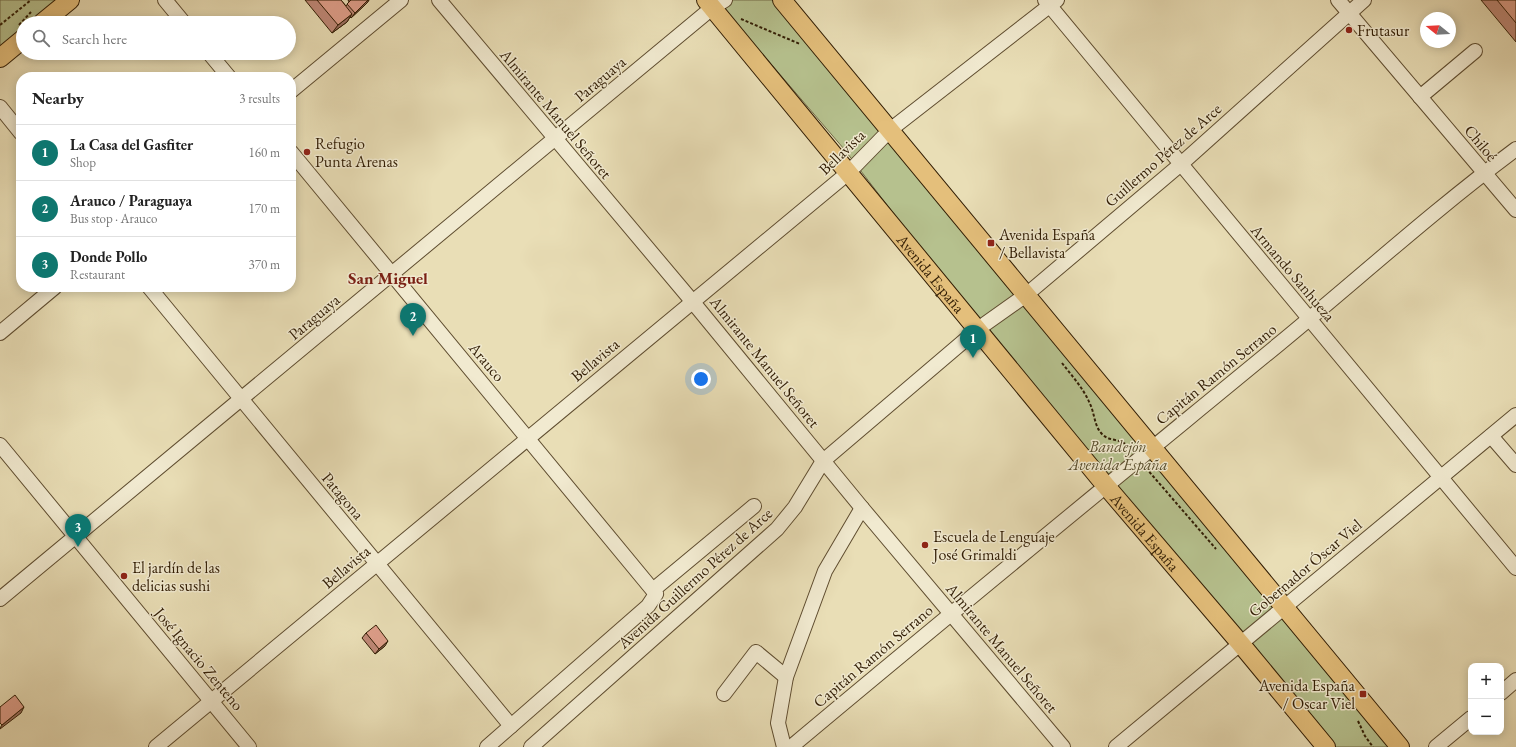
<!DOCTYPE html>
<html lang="en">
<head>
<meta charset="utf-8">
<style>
  body { margin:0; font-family:"EB Garamond",serif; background:#f6f6f6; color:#222 }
  .controls { position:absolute; right:12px; bottom:12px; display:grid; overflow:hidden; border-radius:8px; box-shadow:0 2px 10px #0003 }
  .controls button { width:36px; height:36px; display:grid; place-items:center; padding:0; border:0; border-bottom:1px solid #e0e0e0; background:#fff; color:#222; font:20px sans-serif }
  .compass { position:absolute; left:1420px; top:12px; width:36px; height:36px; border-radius:50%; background:#fff; box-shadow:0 2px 10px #0003; rotate:288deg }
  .you { position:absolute; left:701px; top:379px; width:14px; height:14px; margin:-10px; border:3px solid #fff; border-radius:50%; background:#1a73e8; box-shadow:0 0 0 6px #1a73e833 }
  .badge { display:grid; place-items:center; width:26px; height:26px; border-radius:50%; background:#0f766e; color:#fff; font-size:13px; font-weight:700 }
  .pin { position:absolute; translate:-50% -33px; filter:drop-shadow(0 1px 2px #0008) }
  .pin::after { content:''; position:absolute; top:21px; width:14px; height:12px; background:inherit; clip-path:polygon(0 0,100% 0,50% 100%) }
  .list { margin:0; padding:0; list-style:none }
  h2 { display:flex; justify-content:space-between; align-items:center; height:52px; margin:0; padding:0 16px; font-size:17px }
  h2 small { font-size:13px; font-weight:400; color:#767676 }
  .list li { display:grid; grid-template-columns:26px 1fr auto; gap:12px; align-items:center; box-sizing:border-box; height:56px; padding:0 16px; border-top:1px solid #e0e0e0 }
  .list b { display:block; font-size:15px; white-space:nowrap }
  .list p { margin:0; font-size:13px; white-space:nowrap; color:#767676 }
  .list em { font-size:13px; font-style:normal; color:#767676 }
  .icon { flex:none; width:22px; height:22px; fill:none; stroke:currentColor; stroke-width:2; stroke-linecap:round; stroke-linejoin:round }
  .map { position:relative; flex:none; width:1516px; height:747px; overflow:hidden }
  .search { position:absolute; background:#fff; box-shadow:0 2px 10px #0003; left:16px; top:16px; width:280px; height:44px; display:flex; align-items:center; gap:10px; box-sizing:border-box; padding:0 14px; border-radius:22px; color:#767676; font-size:15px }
  .panel { position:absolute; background:#fff; box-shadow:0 2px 10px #0003; left:16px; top:72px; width:280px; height:220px; border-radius:16px }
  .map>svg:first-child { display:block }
  .green { fill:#b6c18e; stroke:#746f49 }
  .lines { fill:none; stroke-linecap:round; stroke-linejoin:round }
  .minor-casing { stroke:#5f4d30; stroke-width:16 }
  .major-casing { stroke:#311d04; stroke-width:20 }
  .path { stroke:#311d04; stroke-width:2; stroke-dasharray:3 2; stroke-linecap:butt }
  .minor { stroke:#f1ead0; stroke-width:14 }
  .major { stroke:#e4bf7b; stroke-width:18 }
  .wall { fill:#bf8877; stroke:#311d04 }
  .shaded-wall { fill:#9b6f61; stroke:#311d04 }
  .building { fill:#de9e8a; stroke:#311d04 }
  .poi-dot { fill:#8f2418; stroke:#f1ead0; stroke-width:1.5 }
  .labels { text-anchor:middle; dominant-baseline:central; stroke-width:3; stroke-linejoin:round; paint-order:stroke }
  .poi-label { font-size:16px; fill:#311d04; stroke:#f1ead0; text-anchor:start }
  .street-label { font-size:16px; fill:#311d04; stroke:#f1ead0 }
  .park-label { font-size:16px; font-style:italic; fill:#594e2d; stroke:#f1ead0 }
  .neighbourhood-label { font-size:17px; font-weight:bold; fill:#7a1f14; stroke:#f1ead0 }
</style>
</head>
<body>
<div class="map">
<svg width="1516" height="747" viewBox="0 0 1516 747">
  <rect width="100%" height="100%" fill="#e9deb6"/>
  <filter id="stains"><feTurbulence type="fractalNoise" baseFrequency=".005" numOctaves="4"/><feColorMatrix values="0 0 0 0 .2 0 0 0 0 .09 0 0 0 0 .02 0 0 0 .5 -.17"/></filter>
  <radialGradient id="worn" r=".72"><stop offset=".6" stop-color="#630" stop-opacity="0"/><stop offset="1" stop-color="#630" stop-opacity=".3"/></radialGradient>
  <g class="green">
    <polygon points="0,0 66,0 38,23 23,23 23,36 0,55"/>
    <polygon points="716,0 772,0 851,92 1278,614 1392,747 1330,747 981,327 844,149"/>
  </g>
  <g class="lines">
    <defs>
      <g id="minor">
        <polyline points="165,0 184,23"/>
        <polyline points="439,0 692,301 862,508 1063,747"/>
        <polyline points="1045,0 1516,568"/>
        <polyline points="1338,0 1516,210"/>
        <polyline points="209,53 229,77"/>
        <polyline points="291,91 401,0"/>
        <polyline points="1420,97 1475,51"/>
        <polyline points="0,107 21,133"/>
        <polyline points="291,152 656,594 648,606 487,747"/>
        <polyline points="149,287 511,726"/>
        <polyline points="0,333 55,287"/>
        <polyline points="1491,436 1516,465"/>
        <polyline points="0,445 249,747"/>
        <polyline points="653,590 754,506"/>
        <polyline points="0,599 712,8 725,0"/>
        <polyline points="1501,693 1516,680"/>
        <polyline points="724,694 756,652 786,677"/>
        <polyline points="156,747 848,173 890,130 1057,0"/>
        <polyline points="531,747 777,529 795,507 823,461 978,329 1026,295 1181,164 1364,0"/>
        <polyline points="784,747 778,723 786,677 825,571 862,508"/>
        <path d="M 791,747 C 952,612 1116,478 1279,344 C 1358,279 1434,210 1516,149"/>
        <polyline points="1116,747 1516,415"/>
        <polyline points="1436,747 1471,718"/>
      </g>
      <g id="major">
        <path id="s1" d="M 706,0 L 1106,486 L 1240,643 L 1326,747"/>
        <polyline points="782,0 1400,747"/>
        <polyline points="42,23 70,0"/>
        <polyline points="0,58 23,39"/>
      </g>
    </defs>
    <use href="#minor" class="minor-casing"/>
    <use href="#major" class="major-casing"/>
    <g class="path">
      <polyline points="741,19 800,44"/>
      <polyline points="0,25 31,0"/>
      <polyline points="19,25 31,12"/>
      <path d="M 1062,363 C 1072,376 1084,389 1090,404 C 1095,414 1094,427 1103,435 C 1112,443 1120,436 1132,450"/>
      <polyline points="1146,468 1216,549"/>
      <polyline points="1358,721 1365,736 1373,747"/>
    </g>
    <use href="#minor" class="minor"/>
    <use href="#major" class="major"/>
  </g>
  <g class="wall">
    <polygon points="305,0 341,0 346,6 349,2 348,0 369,0 367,3 351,18 350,17 347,22 332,33"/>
    <polygon points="1481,0 1516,0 1516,42"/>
    <polygon points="366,633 385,646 375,654 362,638"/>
  </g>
  <g class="shaded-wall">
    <polygon points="368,0 369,0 367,3 351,18 355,13"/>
    <polygon points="352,14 347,22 332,33 338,25"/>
    <polygon points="388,641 385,646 375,654 379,649"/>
    <polygon points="24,707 21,713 0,729 0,728 2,725"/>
  </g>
  <g class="building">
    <polygon points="317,0 341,0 352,14 338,25"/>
    <polygon points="351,0 368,0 355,13 347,4"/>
    <polygon points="1497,0 1516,0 1516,23"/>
    <polygon points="376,625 388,641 379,649 366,633"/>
    <polygon points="15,695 24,707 2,725 0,723 0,707"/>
  </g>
  <g class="poi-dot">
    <circle cx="1349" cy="30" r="4"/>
    <circle cx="307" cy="152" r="4"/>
    <rect x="987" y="239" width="8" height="8" rx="2"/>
    <circle cx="925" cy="545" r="4"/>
    <circle cx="124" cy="576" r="4"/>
    <rect x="1359" y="690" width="8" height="8" rx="2"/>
  </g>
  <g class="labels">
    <g class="poi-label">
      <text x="1357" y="30">Frutasur</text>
      <text x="315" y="143">Refugio<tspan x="315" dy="18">Punta Arenas</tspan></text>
      <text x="999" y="234">Avenida España<tspan x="999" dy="18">/ Bellavista</tspan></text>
      <text x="933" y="536">Escuela de Lenguaje<tspan x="933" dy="18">José Grimaldi</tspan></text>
      <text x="132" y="567">El jardín de las<tspan x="132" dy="18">delicias sushi</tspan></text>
      <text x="1355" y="685" text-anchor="end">Avenida España<tspan x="1355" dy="18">/ Oscar Viel</tspan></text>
    </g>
    <g class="street-label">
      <text transform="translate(600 79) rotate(-40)">Paraguaya</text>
      <text transform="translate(556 114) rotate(50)">Almirante Manuel Señoret</text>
      <text transform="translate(1481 143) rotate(50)">Chiloé</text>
      <text transform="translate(842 152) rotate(-44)">Bellavista</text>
      <text transform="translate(1163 155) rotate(-41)">Guillermo Pérez de Arce</text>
      <text stroke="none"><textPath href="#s1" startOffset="354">Avenida España</textPath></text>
      <text transform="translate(1293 273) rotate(50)">Armando Sanhueza</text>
      <text transform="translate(314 317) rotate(-40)">Paraguaya</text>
      <text transform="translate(595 360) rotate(-40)">Bellavista</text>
      <text transform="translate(487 362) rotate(50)">Arauco</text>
      <text transform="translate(765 362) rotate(51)">Almirante Manuel Señoret</text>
      <text transform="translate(1216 374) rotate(-39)">Capitán Ramón Serrano</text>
      <text transform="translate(343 496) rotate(50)">Patagona</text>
      <text stroke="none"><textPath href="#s1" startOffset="690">Avenida España</textPath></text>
      <text transform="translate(346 567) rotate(-40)">Bellavista</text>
      <text transform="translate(1305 568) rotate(-40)">Gobernador Óscar Viel</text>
      <text transform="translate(695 578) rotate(-42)">Avenida Guillermo Pérez de Arce</text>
      <text transform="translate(1002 648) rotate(50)">Almirante Manuel Señoret</text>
      <text transform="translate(873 656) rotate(-40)">Capitán Ramón Serrano</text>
      <text transform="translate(199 659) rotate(50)">José Ignacio Zenteno</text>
    </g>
    <g class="park-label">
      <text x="1118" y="446">Bandejón<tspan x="1118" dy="18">Avenida España</tspan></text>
    </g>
    <g class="neighbourhood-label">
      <text x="388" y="278">San Miguel</text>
    </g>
  </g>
  <rect width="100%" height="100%" filter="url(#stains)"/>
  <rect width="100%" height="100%" fill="url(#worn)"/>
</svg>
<div class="controls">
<button>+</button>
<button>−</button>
</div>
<svg class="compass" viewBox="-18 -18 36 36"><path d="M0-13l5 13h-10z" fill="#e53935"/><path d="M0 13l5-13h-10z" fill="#767676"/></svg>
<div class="you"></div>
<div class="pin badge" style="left:973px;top:358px">1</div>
<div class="pin badge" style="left:413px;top:336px">2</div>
<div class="pin badge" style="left:78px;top:547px">3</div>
<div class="search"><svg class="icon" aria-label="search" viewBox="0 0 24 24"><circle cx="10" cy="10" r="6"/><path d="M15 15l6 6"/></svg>Search here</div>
<section class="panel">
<h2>Nearby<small>3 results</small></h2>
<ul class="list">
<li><span class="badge">1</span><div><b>La Casa del Gasfiter</b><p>Shop</p></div><em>160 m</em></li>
<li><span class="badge">2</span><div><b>Arauco / Paraguaya</b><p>Bus stop · Arauco</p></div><em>170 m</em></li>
<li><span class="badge">3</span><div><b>Donde Pollo</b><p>Restaurant</p></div><em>370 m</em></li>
</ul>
</section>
</div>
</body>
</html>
